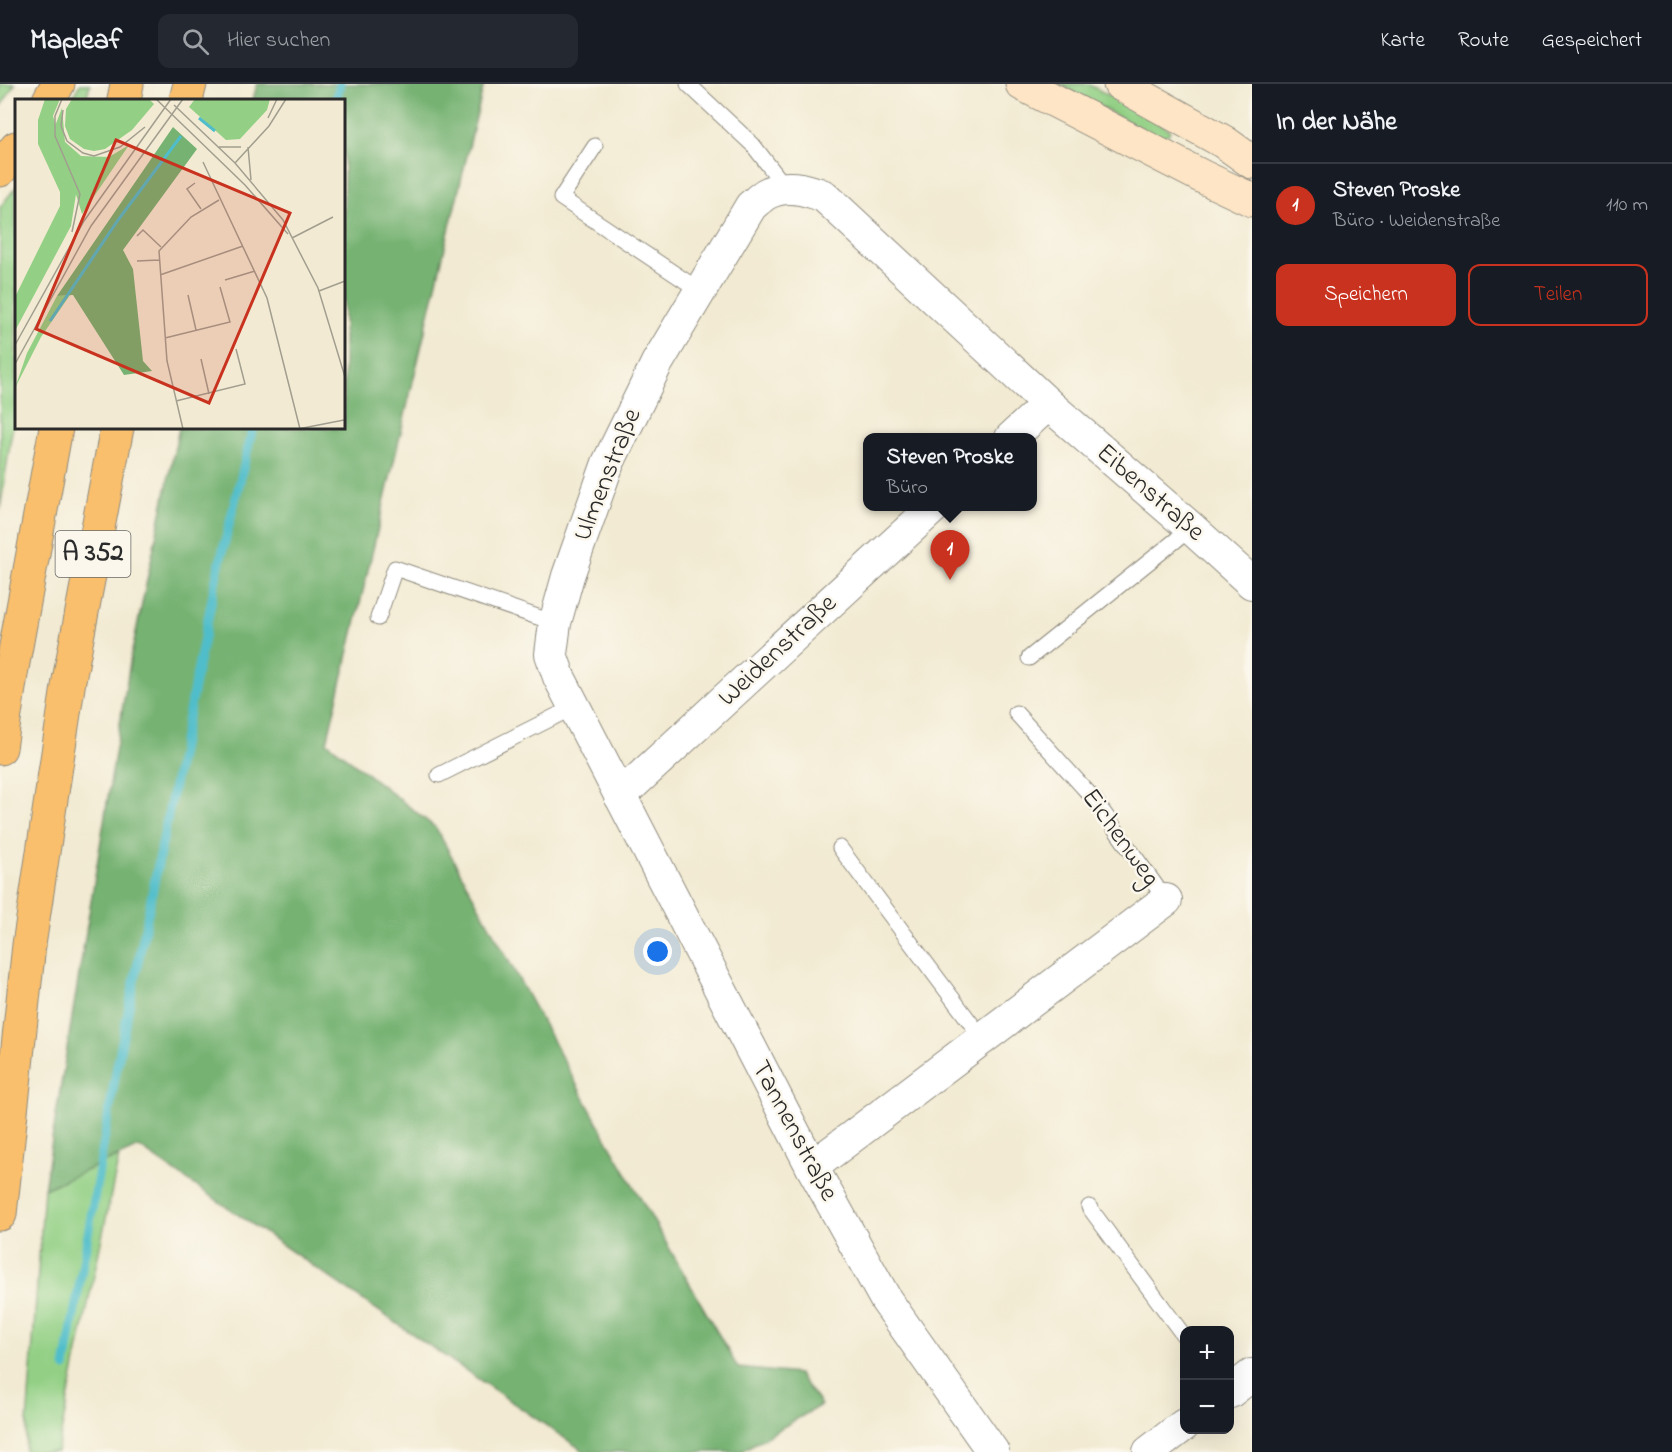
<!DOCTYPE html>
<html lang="de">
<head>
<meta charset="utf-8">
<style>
  body { margin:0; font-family:"Indie Flower",sans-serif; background:#242831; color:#f1f3f6 }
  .controls { position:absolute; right:18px; bottom:18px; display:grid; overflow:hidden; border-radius:12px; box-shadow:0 6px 24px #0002 }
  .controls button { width:54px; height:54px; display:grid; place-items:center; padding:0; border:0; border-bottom:2px solid #363941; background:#171b24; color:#f1f3f6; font:30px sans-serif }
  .you { position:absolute; left:658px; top:868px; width:21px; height:21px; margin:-15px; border:4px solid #fff; border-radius:50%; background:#1a73e8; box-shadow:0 0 0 9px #1a73e833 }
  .badge { display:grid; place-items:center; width:39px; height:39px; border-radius:50%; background:#c8321e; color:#fff; font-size:20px; font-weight:700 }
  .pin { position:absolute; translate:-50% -50px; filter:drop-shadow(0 2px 3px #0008) }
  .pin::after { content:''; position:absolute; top:32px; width:21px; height:18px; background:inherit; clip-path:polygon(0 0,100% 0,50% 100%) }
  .popup { position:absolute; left:863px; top:349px; width:174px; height:78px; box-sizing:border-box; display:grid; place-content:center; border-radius:12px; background:#171b24; filter:drop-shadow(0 2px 4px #0005); font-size:20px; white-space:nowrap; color:#9ea1a6 }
  .popup b { font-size:22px; color:#f1f3f6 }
  .popup::after { content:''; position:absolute; left:50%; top:100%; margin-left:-12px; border:12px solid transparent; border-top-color:#171b24 }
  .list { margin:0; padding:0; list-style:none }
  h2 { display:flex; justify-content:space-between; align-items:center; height:78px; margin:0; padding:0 24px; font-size:26px }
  h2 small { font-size:20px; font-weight:400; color:#9ea1a6 }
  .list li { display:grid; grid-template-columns:39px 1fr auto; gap:18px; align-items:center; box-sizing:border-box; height:84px; padding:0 24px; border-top:2px solid #363941 }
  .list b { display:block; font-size:22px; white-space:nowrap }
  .list p { margin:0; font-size:20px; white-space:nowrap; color:#9ea1a6 }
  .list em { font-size:20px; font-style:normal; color:#9ea1a6 }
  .actions { display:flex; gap:12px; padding:18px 24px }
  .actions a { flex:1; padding:14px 0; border:2px solid #c8321e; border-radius:12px; text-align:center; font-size:21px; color:#c8321e }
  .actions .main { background:#c8321e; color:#fff }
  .icon { flex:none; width:33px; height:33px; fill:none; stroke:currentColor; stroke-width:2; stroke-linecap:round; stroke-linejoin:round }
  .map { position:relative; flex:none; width:1252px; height:1368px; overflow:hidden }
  header { display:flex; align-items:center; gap:36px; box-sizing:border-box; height:84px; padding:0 30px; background:#171b24; border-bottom:2px solid #363941 }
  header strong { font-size:28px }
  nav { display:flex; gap:33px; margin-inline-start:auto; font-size:21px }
  .search { width:420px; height:54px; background:#242831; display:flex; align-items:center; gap:15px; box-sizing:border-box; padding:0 21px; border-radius:12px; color:#9ea1a6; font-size:22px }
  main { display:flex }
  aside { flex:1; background:#171b24 }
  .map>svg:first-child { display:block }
  .green { fill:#93d085; stroke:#5f7e58; stroke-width:1.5 }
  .forest { fill:#76b272; stroke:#506e4e; stroke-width:1.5 }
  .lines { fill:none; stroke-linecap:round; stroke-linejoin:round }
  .stream { stroke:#50bdca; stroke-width:9 }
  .lane-casing { stroke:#8e8a7e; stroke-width:17 }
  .street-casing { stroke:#8e8a7e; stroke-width:34 }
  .secondary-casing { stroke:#8e8a7e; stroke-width:35 }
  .highway-casing { stroke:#8e8a7e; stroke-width:35 }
  .lane { stroke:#fff; stroke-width:15 }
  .street { stroke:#fff; stroke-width:32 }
  .secondary { stroke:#fde5c5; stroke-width:33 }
  .highway { stroke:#f9bf6d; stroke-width:33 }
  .labels { text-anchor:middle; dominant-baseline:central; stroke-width:5; stroke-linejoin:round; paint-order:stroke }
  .shield { fill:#fbf7ec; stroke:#696865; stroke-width:1.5 }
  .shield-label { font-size:26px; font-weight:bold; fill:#2b2b2b }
  .street-label { font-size:27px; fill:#2b2b2b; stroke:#fbf7ec }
  .inset-river { fill:none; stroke:#50bdca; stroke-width:3 }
  .inset-road { fill:none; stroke:#a29e8f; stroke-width:1.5 }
  .view { fill:#c8321e; fill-opacity:0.15; stroke:#c8321e; stroke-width:3 }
  .inset-edge { fill:none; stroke:#2b2b2b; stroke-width:3 }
</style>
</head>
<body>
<header>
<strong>Mapleaf</strong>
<div class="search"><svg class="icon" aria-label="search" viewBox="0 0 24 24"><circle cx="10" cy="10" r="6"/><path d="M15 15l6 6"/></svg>Hier suchen</div>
<nav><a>Karte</a><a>Route</a><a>Gespeichert</a></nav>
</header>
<main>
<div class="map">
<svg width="1252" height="1368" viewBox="0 0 1252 1368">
  <rect width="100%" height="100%" fill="#fbf7ec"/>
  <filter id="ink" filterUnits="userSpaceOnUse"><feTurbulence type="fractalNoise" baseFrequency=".0167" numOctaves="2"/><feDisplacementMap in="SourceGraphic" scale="12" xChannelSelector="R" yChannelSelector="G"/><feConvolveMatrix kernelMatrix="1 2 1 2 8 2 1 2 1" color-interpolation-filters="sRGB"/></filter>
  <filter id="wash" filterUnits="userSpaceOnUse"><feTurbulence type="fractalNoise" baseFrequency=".008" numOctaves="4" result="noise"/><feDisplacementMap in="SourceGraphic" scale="24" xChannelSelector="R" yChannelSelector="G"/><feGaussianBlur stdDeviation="1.35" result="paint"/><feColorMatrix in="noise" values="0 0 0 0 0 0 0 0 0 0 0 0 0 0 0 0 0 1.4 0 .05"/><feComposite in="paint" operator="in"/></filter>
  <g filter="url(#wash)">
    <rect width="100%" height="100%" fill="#f2ead2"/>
    <g class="green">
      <polygon points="0,0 15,0 0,24"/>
      <polygon points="80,0 90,0 86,16 71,16"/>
      <polygon points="1058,0 1088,0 1164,42 1170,46 1168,51 1161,53 1147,48"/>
      <polygon points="16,103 16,326 11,353 0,426 0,123"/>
      <polygon points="119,1072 57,1368 25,1368 44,1105"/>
    </g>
    <polygon class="forest" points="257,0 484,0 327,658 436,744 606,1054 738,1284 798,1290 821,1321 740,1368 585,1368 139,1063 44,1105 131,572 179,344 344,344 344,16 253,16"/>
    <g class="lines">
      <g class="stream">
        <polyline points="336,16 340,0"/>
        <polyline points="65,1283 117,982 217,490 253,344"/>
      </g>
    </g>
  </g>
  <g filter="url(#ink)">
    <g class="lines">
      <defs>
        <g id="lane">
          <polyline points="688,0 753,61 786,104"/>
          <polyline points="595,62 561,114 699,206"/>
          <polyline points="378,534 395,484 555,539"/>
          <polyline points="1029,574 1191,444"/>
          <polyline points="1016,629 1093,714 1166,816"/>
          <polyline points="439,691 574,623"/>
          <polyline points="840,764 982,954"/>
          <polyline points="1089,1123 1184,1252"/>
        </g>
        <g id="street">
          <polyline points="1011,354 1048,320"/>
          <polyline points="620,712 935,422"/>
          <polyline points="812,1083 1166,816"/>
          <polyline points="1230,1308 1252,1291"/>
          <path d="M 993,1368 L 886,1216 L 812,1083 L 559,593 L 551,570 L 555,539 L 568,492 L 608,379 L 657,279 L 751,122 C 756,118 761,113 766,110 C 785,99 806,105 824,112 L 1048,320 L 1191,444 L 1252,499"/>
          <polyline points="1149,1368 1184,1341"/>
        </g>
        <g id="secondary">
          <polyline points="1022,0 1203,93 1252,116"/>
          <polyline points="1120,0 1224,58 1252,78"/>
        </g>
        <g id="highway">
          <polyline points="49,16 58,0"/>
          <polyline points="124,16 127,0"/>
          <polyline points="186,16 190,0"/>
          <polyline points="0,86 16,64"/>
          <polyline points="0,664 12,584 56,344"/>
          <polyline points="0,1130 29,861 69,596 117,344"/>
        </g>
      </defs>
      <use href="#lane" class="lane-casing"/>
      <use href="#street" class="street-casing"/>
      <use href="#secondary" class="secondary-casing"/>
      <use href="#highway" class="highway-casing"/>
      <use href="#lane" class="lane"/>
      <use href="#street" class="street"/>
      <use href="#secondary" class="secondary"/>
      <use href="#highway" class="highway"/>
    </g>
  </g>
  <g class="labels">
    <rect class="shield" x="55.5" y="447" width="75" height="46" rx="4.5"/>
    <g class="shield-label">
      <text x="93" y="470">A 352</text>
    </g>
    <g class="street-label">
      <text transform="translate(608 391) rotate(-68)">Ulmenstraße</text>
      <text transform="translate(1150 409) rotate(41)">Eibenstraße</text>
      <text transform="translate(778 567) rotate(-43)">Weidenstraße</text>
      <text transform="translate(1120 754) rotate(54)">Eichenweg</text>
      <text transform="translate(794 1047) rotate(62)">Tannenstraße</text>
    </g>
  </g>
  <g transform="translate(15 15)">
    <rect width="330" height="330" fill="#f2ead2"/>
    <path d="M 30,0 L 45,0 L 38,17 L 61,95 L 56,127 L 0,232 L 0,198 L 45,107 L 45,93 L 23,45 L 23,21 ZM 57,0 L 134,0 L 139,5 L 117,31 L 90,50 L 79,52 L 69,50 L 55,40 L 50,27 L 51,10 ZM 180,0 L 255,0 L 252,11 L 225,40 L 211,41 L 174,8 ZM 47,9 L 50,43 L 66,57 L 94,58 L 114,46 L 67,115 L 40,27 ZM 55,196 L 26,238 L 0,289 L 12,254 L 42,197 Z" fill="#93d085"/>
    <path d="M 158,28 L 182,50 L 108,151 L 118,170 L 128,262 L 137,272 L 109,276 L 58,196 L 42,197 Z" fill="#76b272"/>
    <path class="inset-river" d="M 184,19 L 200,32M 35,222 L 103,121 L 166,37"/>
    <path class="inset-road" d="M 47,0 L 40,17 L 40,37 L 65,95 L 57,133M 141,0 L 230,86 L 273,135M 159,6 L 220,64 L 268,121 L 303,189 L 330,278M 48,11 L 46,27 L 52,42 L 68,54 L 79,57 L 105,48 L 130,28M 253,19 L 262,0M 204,48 L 226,48M 233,48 L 236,81M 188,63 L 252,199 L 285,330M 220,64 L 254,27 L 271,0M 180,84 L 172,90 L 186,110M 122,137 L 128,131 L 146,148M 277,139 L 318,118M 122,162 L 144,161M 145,176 L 228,147M 210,181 L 240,172M 304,192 L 330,182M 173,196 L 181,231M 150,239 L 215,223 L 205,188M 0,246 L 69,122 L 156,0M 186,260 L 194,295M 0,265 L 76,127 L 168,0M 161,302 L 230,285 L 221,250M 168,330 L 152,262 L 144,152 L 176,118 L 204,101M 283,330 L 329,321"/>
    <path class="view" d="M 101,41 L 275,114 L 194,304 L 21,230 Z"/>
    <rect width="330" height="330" class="inset-edge"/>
  </g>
</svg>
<div class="controls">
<button>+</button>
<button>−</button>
</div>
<div class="you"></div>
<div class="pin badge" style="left:950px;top:496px">1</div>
<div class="popup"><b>Steven Proske</b>Büro</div>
</div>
<aside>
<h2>In der Nähe<small></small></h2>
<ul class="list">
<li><span class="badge">1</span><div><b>Steven Proske</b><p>Büro · Weidenstraße</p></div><em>110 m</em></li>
</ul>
<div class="actions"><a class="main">Speichern</a><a>Teilen</a></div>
</aside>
</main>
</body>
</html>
